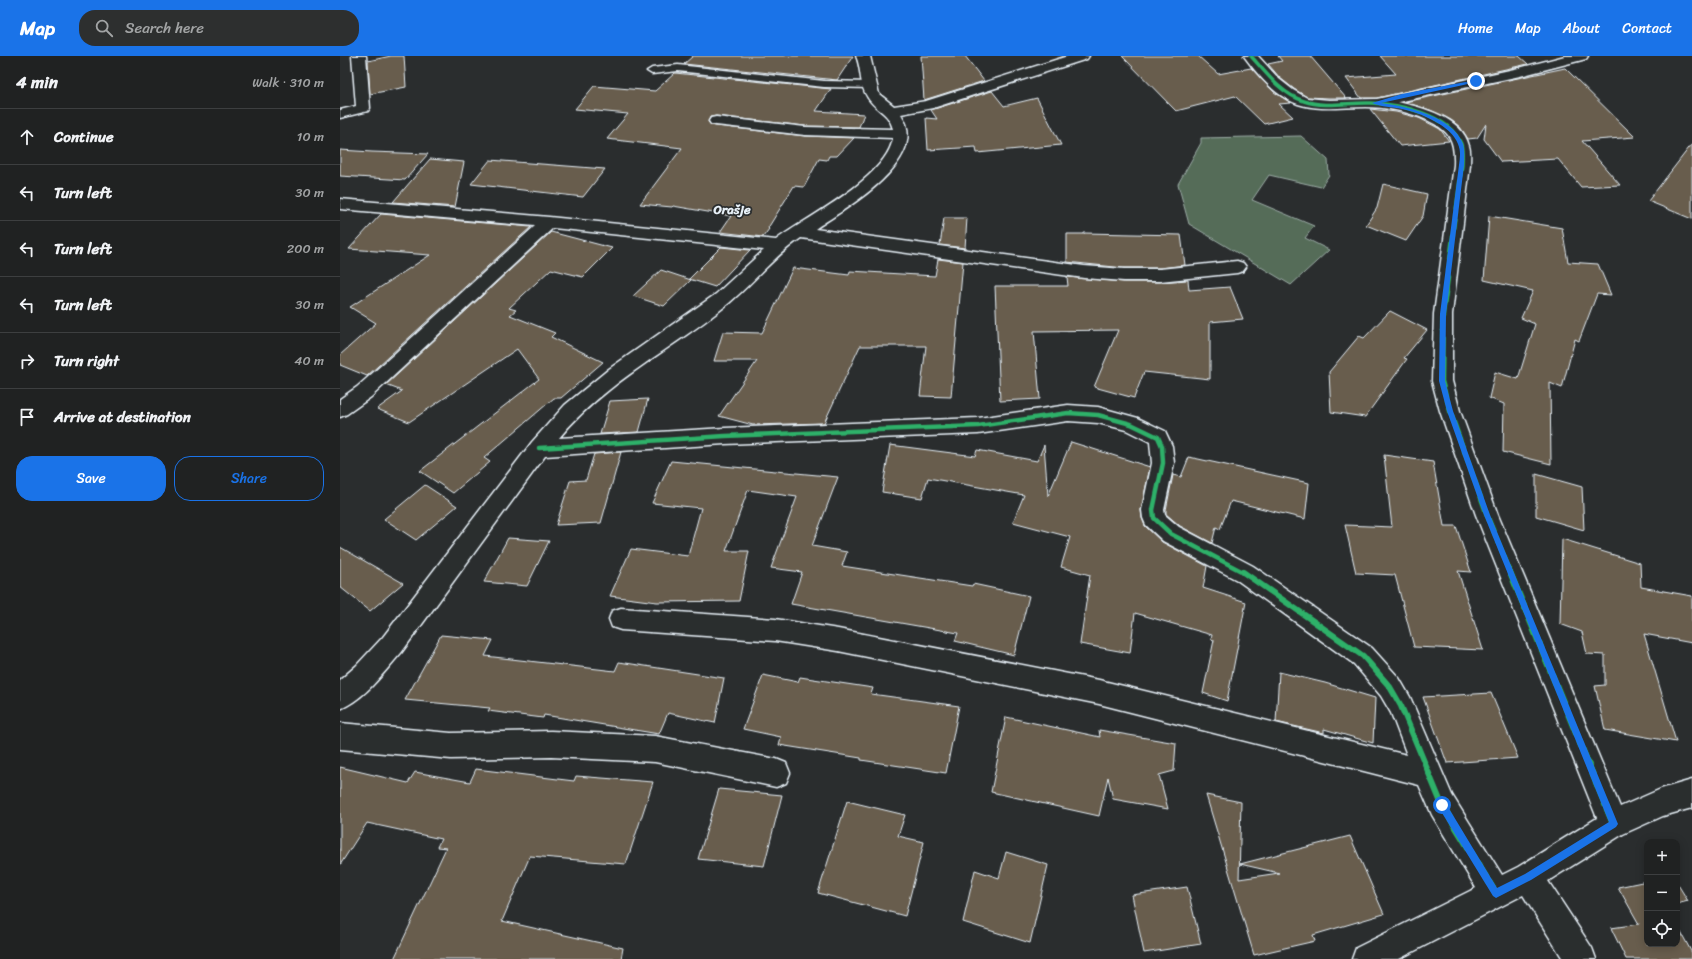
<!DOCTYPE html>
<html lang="en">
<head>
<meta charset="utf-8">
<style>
  body { margin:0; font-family:Sriracha,sans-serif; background:#2d2f2f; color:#f1f3f6 }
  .controls { position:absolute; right:12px; bottom:12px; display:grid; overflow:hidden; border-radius:8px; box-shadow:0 2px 10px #0003 }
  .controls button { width:36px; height:36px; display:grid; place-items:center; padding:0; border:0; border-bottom:1px solid #3d3f40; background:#202222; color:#f1f3f6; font:20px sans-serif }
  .stop { position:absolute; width:12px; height:12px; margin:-9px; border:3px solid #1a73e8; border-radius:50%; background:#fff }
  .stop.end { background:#1a73e8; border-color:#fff; box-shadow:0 1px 4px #0008 }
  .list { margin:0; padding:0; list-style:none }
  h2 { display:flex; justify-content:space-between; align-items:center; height:52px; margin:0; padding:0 16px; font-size:17px }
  h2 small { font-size:13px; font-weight:400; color:#a2a4a5 }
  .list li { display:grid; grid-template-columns:26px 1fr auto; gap:12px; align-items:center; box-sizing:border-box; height:56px; padding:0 16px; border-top:1px solid #3d3f40 }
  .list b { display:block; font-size:15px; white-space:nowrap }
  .list em { font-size:13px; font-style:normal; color:#a2a4a5 }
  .actions { display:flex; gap:8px; padding:12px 16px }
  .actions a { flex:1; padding:9px 0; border:1px solid #1a73e8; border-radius:16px; text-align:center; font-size:14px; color:#1a73e8 }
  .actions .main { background:#1a73e8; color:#fff }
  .icon { flex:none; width:22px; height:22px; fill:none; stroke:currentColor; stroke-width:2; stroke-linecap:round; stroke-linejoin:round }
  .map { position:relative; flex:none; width:1352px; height:903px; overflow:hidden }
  header { display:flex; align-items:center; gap:24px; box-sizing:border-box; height:56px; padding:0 20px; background:#1a73e8; color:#fff }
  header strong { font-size:19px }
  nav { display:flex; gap:22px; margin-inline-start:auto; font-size:14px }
  .search { width:280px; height:36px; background:#2d2f2f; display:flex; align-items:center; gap:10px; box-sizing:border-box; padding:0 14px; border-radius:16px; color:#a2a4a5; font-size:15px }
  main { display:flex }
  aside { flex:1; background:#202222 }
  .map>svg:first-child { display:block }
  .green { fill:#546c59; stroke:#9eaea8 }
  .building { fill:#675d4e; stroke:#e8f1f8 }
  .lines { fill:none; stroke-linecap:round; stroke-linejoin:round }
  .lane-casing { stroke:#e8f1f8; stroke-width:3 }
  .street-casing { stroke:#e8f1f8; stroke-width:3 }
  .lane { fill:#2a2d2e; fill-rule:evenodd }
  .street { fill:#2a2d2e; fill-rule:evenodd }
  .cycleway-far2-casing { stroke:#2a2d2e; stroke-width:5 }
  .cycleway-far1-casing { stroke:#2a2d2e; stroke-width:7 }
  .cycleway-casing { stroke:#2a2d2e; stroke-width:8 }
  .cycleway-far2 { stroke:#2db169; stroke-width:3.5 }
  .cycleway-far1 { stroke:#2db169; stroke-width:4.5 }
  .cycleway { stroke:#2db169; stroke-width:6 }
  .route { fill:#1a73e8 }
  .labels { text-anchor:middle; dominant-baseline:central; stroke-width:3.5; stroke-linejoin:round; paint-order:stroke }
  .far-quarter-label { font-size:13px; font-weight:bold; fill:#e8f1f8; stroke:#2a2d2e }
</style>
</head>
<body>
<header>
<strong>Map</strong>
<div class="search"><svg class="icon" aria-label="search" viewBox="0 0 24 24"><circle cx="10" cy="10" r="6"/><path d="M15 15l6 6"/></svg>Search here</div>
<nav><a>Home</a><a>Map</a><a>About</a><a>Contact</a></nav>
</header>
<main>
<aside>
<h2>4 min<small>Walk · 310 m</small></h2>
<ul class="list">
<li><svg class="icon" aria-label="ahead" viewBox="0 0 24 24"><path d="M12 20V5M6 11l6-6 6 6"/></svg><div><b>Continue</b></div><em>10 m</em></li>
<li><svg class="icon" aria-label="left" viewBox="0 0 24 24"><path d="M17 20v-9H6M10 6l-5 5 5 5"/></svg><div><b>Turn left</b></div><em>30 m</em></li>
<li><svg class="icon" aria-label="left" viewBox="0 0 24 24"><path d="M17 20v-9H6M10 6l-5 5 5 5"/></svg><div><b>Turn left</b></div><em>200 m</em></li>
<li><svg class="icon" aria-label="left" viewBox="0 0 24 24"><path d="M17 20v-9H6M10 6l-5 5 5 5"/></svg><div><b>Turn left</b></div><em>30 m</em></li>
<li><svg class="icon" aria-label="right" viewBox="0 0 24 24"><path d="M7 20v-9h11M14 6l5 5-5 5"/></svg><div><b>Turn right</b></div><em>40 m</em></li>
<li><svg class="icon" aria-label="arrive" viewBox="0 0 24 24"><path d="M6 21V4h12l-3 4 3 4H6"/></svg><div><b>Arrive at destination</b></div></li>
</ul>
<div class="actions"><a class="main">Save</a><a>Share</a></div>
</aside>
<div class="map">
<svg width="1352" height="903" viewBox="0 0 1352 903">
  <rect width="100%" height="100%" fill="#2a2d2e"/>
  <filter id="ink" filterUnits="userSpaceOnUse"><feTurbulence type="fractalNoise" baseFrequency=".025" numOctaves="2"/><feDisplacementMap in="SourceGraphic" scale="8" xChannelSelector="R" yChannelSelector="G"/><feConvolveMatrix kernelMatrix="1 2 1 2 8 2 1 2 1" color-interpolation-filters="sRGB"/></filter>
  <g filter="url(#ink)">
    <polygon class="green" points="961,80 988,104 989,119 981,131 929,119 912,144 974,170 965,182 989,194 951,229 849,168 838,128 861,87 861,82"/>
    <g class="building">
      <polygon points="51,0 64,0 66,31 30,38 28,5"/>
      <polygon points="353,0 513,0 497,24 344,8"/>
      <polygon points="581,0 625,0 644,25 584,44"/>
      <polygon points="782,0 858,0 878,18 911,12 934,36 951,47 939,48 953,61 924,68 895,40 836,55"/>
      <polygon points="938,0 970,0 1006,42 989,42 967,41 954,33 940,22 928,8 942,5"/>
      <polygon points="1040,0 1179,0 1188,8 1037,42 1021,42 1006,22 1056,18"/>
      <polygon points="1225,12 1295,81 1242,85 1280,129 1241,131 1218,103 1161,106 1144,83 1146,68 1137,82 1128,83 1120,71 1111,64 1090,54 1065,46"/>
      <polygon points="335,17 491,33 476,55 524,58 519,71 465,70 376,60 370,61 368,66 371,69 376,70 465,80 514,82 497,100 489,100 487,104 479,103 464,131 454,130 428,172 429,173 423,181 380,176 391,160 333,150 332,151 300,148 342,92 267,83 288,58 235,53 254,30 315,35"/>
      <polygon points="652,35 664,50 697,42 721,89 637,97 636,91 588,94 586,62 597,63 591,54"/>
      <polygon points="1030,53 1056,56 1079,62 1100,73 1109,85 1060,90"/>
      <polygon points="1352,88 1352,163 1308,145"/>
      <polygon points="0,94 32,96 88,98 65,124 0,120"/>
      <polygon points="90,103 124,106 115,151 53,146"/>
      <polygon points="150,104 265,113 243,141 131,128"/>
      <polygon points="1043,128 1087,138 1083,160 1066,185 1026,169 1037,152"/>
      <polygon points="41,158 191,171 27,320 0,309 0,299 36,267 10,251 90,199 9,193"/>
      <polygon points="1149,160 1222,172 1228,206 1258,208 1271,239 1257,238 1239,285 1235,283 1222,332 1210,327 1211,408 1163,396 1164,348 1149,342 1155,316 1178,323 1195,268 1181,262 1193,235 1144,224"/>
      <polygon points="604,162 627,162 625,192 600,189"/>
      <polygon points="211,176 272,192 243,221 211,213 169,252 176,254 170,259 215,277 211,281 263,306 221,342 214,342 144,402 150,406 113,437 80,415 199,323 177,293 69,366 37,353 62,335 46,329"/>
      <polygon points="744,177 841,179 845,209 820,212 784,212 727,206 727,178 744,178"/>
      <polygon points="381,191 410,194 375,231 349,223"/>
      <polygon points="598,203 623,206 611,341 580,340 586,290 520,290 484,367 413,369 379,360 417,305 374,305 383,276 422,277 453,212 509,219 510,215 595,220"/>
      <polygon points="321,214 351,224 324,250 293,240"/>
      <polygon points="727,221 784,226 820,226 848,224 849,234 890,231 903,263 870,266 870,323 804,316 794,342 754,331 778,274 694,275 700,343 660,345 655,230 728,230"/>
      <polygon points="1050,255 1087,274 1064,302 1067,303 1025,361 991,356 989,316 1019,280 1024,282"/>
      <polygon points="308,343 299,376 260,378 270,345"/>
      <polygon points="731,386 810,411 801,454 802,462 805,470 822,486 867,510 863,532 906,546 887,645 863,637 874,584 871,583 872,579 795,557 790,597 740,588 750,519 721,511 730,481 673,466 684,439 588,422 582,442 542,436 550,389 635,400 637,394 697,405 704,389 708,440"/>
      <polygon points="281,396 261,467 216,469 230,425 246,424 254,398"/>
      <polygon points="1044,399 1093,406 1104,470 1116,470 1131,516 1118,515 1143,594 1074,591 1055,519 1016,517 1005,469 1052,471"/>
      <polygon points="849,401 969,427 965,463 891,445 880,473 876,471 872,487 840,470 826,458 826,454 833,419 841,421"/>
      <polygon points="331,405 498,421 472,490 507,496 502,510 632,530 633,528 689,540 674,599 615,585 618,577 451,548 462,516 431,512 457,441 408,434 386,495 409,495 399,545 317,546 270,540 291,493 348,500 361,452 312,447"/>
      <polygon points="1196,418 1242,431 1244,474 1196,460"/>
      <polygon points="85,429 117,450 76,484 44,463"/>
      <polygon points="168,482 209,485 187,530 144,526"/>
      <polygon points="1222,483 1300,507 1301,531 1352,540 1352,587 1304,578 1336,686 1265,674 1255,630 1265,629 1265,599 1247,598 1242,576 1220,568"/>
      <polygon points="0,491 63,527 30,555 0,531"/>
      <polygon points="101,579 153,584 145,600 275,615 279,606 384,622 375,667 328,657 319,678 204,659 203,662 148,655 150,652 65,644"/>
      <polygon points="939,616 985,627 1035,642 1033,687 984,673 984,677 936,666"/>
      <polygon points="423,619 458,626 460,621 533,632 531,638 619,650 606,717 521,704 521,702 439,689 441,681 403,673"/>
      <polygon points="1151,637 1178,702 1107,707 1083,641"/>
      <polygon points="666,661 760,681 759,674 836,687 834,715 819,719 828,753 773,743 768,721 759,760 651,736"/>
      <polygon points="0,711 68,727 75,716 130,726 136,713 234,725 236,720 313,726 286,808 190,800 162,865 283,892 281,903 54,903 106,792 97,791 101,783 27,767 0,809"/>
      <polygon points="379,733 442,739 424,810 358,803"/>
      <polygon points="866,739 901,746 899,823 939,817 900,808 1010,780 1044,858 973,879 975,885 914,899"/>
      <polygon points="507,745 565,759 558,780 584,786 565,860 478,837"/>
      <polygon points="666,796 708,809 690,887 623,866 635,814 659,822"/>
      <polygon points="1307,825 1307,888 1337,888 1337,869 1352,897 1352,903 1286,903 1271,872 1299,868 1278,831"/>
      <polygon points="1337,827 1348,845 1337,848"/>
      <polygon points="847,831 861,888 804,897 792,839"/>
    </g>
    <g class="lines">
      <defs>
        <polygon id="lane" points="338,9 484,25 530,26 535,29 530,32 484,31 338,15 312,18 307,15 312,12"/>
        <g id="street">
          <polygon points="12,0 26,0 30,52 28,55 0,62 0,54 16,50"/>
          <path d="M 516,0 L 530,0 L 539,38 L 554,50 L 586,45 L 728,0 L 749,0 L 747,3 L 593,52 L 561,58 C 592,104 506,152 475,173 L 744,210 L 784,213 L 820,213 L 897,205 L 903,207 L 906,211 L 903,215 L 897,217 L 820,225 L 784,225 L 744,222 L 461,182 C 434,200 414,226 389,247 C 333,293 266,325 219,382 L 385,372 L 638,362 L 728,349 L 758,351 L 798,362 L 825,375 L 832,390 L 834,407 L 824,454 L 825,459 L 839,471 L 913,510 L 1032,592 L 1059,622 L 1070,641 L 1112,739 L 1162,819 L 1178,811 L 1257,762 L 1136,459 L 1100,355 L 1092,325 L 1094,258 L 1114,109 C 1115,84 1110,75 1087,64 C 1067,55 1046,51 1025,51 C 1003,51 979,55 958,48 C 936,41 917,18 904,0 L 918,0 L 939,23 L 953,34 L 967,42 L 989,44 L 1037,43 L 1179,12 L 1225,0 L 1248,0 L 1246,3 L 1180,20 L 1058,46 C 1083,52 1122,61 1129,90 C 1131,96 1130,103 1130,109 L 1112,258 L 1112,325 L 1120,355 L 1158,459 L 1280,751 L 1321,733 L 1352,724 L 1352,752 L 1323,760 L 1283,778 L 1208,825 L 1252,892 L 1256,903 L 1223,903 L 1183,839 L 1059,903 L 1012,903 L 1016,892 L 1136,832 L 1092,759 L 1079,729 L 759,648 L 498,595 L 435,585 L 281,574 L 272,571 L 269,563 L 272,555 L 281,552 L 435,563 L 498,573 L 759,624 L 1067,699 L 1051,657 L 1041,640 L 1014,608 L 897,524 L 823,485 L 806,469 L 803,462 L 802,454 L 812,407 L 810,386 L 786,374 L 758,367 L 728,365 L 638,378 L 385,388 L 205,400 L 61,597 C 43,617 25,643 0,653 L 0,624 L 16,610 L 43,581 L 192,386 L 225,349 L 269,313 L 376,238 L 424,194 L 213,172 L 31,341 L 7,358 L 0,361 L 0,343 L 17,331 L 53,299 L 195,170 L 0,153 L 0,143 L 209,161 L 436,184 C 467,161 547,122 553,82 L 465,79 L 376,69 L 371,68 L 369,65 L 371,62 L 376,61 L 465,71 L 553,73 C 548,55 537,56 528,42 C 519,30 522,13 516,0 Z"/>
          <polygon points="0,667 111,677 211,675 315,680 436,703 446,707 450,717 446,727 436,731 315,706 211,701 111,703 0,693"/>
        </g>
      </defs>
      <use href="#lane" class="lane-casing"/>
      <use href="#street" class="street-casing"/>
      <use href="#lane" class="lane"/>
      <use href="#street" class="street"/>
      <defs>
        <path id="cycleway-far2" d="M 911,0 C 926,17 941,38 964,45 C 985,52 1009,46 1031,47 C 1059,48 1109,58 1121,88 C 1123,94 1122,102 1122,109 L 1107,223"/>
        <g id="cycleway-far1">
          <polyline points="1108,222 1103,258 1102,325 1110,355 1147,459 1171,517"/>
          <polyline points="199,392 385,380 638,370 728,357 758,359 791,368 818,381 822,390 823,407 813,454 814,462 831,478 905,517"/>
        </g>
        <g id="cycleway">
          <polyline points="903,516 1023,600 1050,631 1061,650 1102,749 1156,837"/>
          <polyline points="1170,516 1273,768"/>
        </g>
      </defs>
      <use href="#cycleway-far2" class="cycleway-far2-casing"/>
      <use href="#cycleway-far1" class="cycleway-far1-casing"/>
      <use href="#cycleway" class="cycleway-casing"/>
      <use href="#cycleway-far2" class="cycleway-far2"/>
      <use href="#cycleway-far1" class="cycleway-far1"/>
      <use href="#cycleway" class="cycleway"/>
    </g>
  </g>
  <path class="route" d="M 1136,24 L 1137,26 L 1041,47 C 1065,50 1113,60 1123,88 C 1125,95 1124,102 1124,109 L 1106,258 L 1105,325 L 1113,355 L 1150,459 L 1278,768 L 1276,771 L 1191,824 L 1156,842 L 1153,840 L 1099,752 L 1099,746 L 1105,746 L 1157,832 L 1185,818 L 1269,766 L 1144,459 L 1107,355 L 1099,325 L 1100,258 L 1119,109 C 1120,102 1121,95 1118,88 C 1112,70 1079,56 1062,53 C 1053,51 1041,51 1032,47 L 1062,38 Z"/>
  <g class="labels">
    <g class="far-quarter-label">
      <text x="392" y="153">Orašje</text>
    </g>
  </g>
</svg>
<div class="controls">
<button>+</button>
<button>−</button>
<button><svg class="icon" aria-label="locate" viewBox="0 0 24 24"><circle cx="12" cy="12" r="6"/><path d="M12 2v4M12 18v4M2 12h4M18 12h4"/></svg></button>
</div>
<div class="stop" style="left:1102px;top:749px"></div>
<div class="stop end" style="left:1136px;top:25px"></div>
</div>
</main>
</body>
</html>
